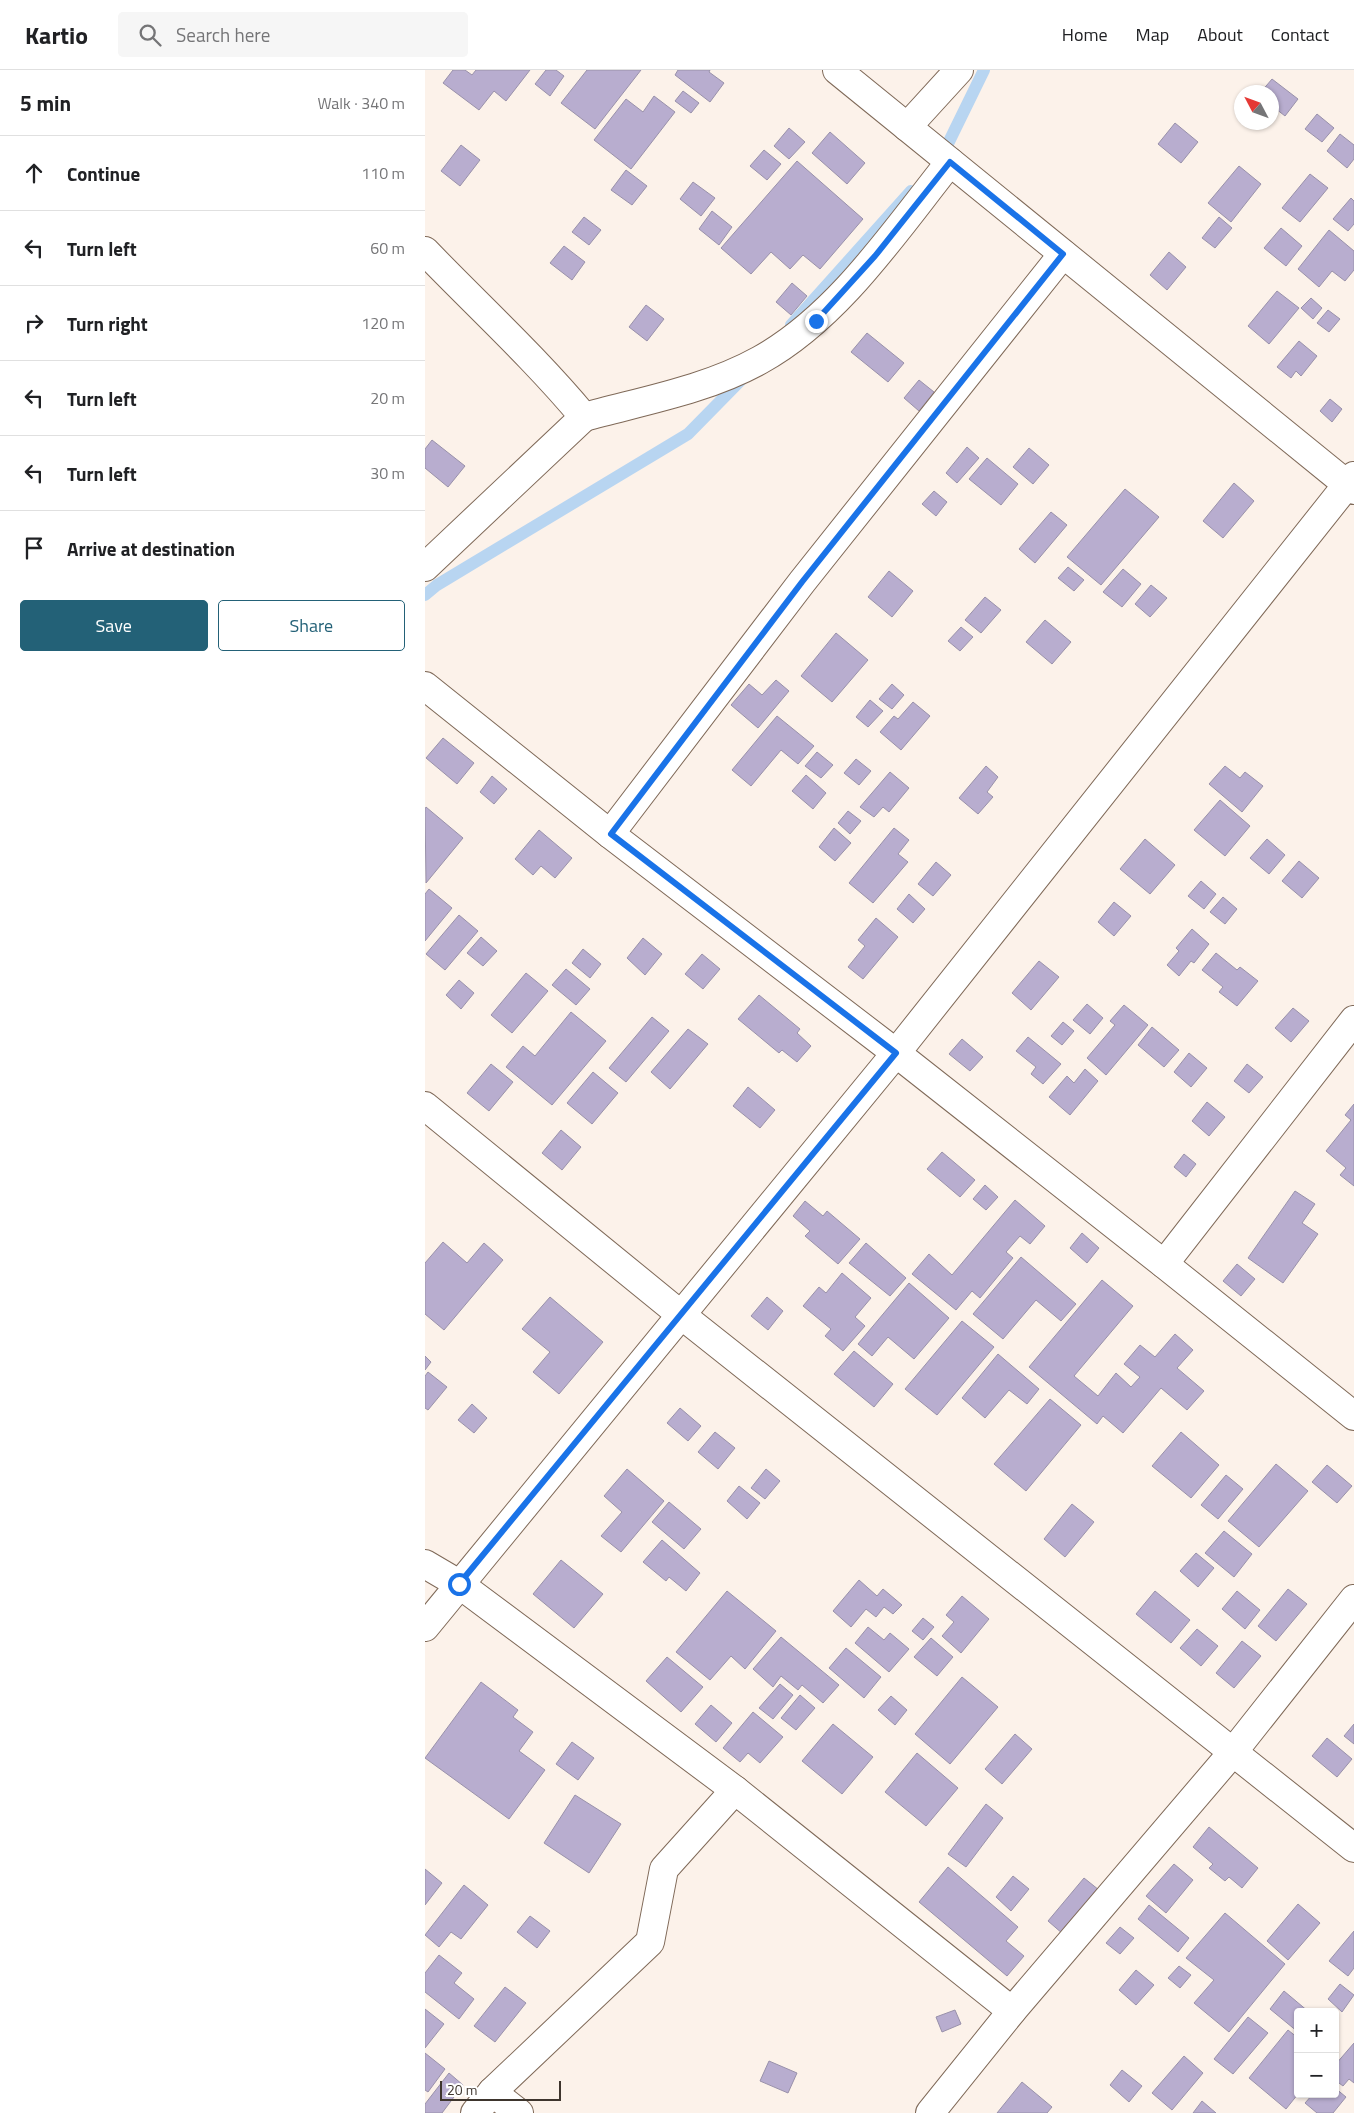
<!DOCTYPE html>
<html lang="en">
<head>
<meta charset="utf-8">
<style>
  body { margin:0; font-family:"Titillium Web",sans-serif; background:#f6f6f6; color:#202124 }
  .controls { position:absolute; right:15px; bottom:15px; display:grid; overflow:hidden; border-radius:5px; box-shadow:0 1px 4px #0004 }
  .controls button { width:45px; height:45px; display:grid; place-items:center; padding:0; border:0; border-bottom:1px solid #e0e0e0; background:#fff; color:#202124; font:25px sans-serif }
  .compass { position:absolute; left:809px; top:15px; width:45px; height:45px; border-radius:50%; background:#fff; box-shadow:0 1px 4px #0004; rotate:311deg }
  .scale { position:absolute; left:15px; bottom:12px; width:121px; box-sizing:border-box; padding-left:5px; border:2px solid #3e352d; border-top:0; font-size:14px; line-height:18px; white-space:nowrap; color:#3e352d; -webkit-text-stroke:4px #fff; paint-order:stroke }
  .stop { position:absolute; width:15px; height:15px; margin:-11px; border:4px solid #1a73e8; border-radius:50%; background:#fff }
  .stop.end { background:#1a73e8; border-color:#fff; box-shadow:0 1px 5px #0008 }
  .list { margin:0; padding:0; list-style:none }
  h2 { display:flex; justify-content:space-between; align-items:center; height:65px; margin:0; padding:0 20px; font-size:21px }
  h2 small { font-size:16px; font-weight:400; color:#757577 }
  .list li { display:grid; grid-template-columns:32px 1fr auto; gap:15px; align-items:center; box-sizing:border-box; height:75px; padding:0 20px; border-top:1px solid #e0e0e0 }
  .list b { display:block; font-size:19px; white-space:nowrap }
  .list em { font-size:16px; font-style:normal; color:#757577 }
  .actions { display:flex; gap:10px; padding:15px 20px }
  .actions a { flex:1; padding:11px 0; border:1px solid #236177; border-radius:5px; text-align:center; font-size:18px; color:#236177 }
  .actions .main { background:#236177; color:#fff }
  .icon { flex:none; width:28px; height:28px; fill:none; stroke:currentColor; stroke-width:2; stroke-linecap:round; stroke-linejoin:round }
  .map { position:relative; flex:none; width:929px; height:2043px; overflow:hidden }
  header { display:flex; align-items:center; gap:30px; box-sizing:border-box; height:70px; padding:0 25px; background:#fff; border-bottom:1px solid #e0e0e0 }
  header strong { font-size:24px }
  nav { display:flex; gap:28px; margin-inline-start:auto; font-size:18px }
  .search { width:350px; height:45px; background:#f6f6f6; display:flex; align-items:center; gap:12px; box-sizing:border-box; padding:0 18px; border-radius:5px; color:#757577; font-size:19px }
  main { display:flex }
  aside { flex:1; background:#fff }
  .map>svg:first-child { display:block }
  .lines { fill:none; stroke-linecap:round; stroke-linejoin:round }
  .stream { stroke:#b8d5f1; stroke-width:12 }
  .building { fill:#b8adcf; stroke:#9991aa }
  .minor-casing { stroke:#7f6958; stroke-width:30 }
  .minor { stroke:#fff; stroke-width:28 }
  .route { stroke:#1a73e8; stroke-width:6 }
</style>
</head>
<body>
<header>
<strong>Kartio</strong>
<div class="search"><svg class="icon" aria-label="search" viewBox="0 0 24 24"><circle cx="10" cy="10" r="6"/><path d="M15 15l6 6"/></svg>Search here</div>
<nav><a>Home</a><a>Map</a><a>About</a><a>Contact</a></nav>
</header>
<main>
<aside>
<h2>5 min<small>Walk · 340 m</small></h2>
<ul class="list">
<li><svg class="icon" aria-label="ahead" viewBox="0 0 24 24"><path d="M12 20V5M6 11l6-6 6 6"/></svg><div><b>Continue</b></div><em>110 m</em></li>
<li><svg class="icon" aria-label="left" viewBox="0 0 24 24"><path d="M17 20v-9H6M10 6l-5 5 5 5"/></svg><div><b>Turn left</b></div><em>60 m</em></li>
<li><svg class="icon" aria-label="right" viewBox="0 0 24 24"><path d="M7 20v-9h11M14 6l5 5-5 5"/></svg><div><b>Turn right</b></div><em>120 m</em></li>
<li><svg class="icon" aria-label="left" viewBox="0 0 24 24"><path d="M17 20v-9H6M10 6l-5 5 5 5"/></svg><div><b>Turn left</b></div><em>20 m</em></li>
<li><svg class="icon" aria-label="left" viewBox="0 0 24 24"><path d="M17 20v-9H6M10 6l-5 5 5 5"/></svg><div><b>Turn left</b></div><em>30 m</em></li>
<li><svg class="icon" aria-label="arrive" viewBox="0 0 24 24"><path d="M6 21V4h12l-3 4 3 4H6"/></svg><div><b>Arrive at destination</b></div></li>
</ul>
<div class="actions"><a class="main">Save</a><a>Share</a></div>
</aside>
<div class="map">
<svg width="929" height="2043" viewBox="0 0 929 2043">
  <rect width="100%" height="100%" fill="#fcf2ea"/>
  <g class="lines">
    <g class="stream">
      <polyline points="516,88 559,0"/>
      <polyline points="366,255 486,121"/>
      <polyline points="0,525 12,515 263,364 319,307"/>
    </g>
  </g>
  <g class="building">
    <polygon points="28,0 40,0 47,5 51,0 105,0 81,31 69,21 54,40 18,13"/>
    <polygon points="121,0 131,0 139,6 125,26 110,14"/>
    <polygon points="162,0 216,0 170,59 136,33"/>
    <polygon points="253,0 285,0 284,2 299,13 285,32 250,5"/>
    <polygon points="847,9 873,29 860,46 846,35 846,22 836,22"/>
    <polygon points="258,21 274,33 266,43 250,31"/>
    <polygon points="229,26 250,42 206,99 169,70 201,29 218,42"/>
    <polygon points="892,44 909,58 897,72 880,59"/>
    <polygon points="750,53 773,72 756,93 733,74"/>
    <polygon points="364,58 380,72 364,89 349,76"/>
    <polygon points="405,62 440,93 422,114 387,83"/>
    <polygon points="915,64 929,75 929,89 922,98 902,81"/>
    <polygon points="36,75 55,90 35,116 16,101"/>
    <polygon points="339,80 356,94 342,110 325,96"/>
    <polygon points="372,91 438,149 395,199 378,185 365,199 346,182 326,204 296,178"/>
    <polygon points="814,96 836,114 806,152 783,133"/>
    <polygon points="201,100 222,116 207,135 186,120"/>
    <polygon points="885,104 903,118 875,152 857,138"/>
    <polygon points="268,112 290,128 276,146 255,129"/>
    <polygon points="926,128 929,131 929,154 923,161 908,149"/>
    <polygon points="287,141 307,157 294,175 274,159"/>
    <polygon points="159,147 176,160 164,175 147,162"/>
    <polygon points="794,147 807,158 790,178 777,168"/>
    <polygon points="856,158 877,176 861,196 839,178"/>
    <polygon points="904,160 929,181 929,200 920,211 907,201 894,217 873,199"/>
    <polygon points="139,176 160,192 147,210 125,193"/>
    <polygon points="744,182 761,197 742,220 725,205"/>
    <polygon points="367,213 382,226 366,245 351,232"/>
    <polygon points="852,221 874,238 844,274 823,256"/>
    <polygon points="886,228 897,238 888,249 876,238"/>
    <polygon points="221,235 239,249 222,271 204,257"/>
    <polygon points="903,240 915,249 904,262 892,253"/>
    <polygon points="442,263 479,293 463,312 426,282"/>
    <polygon points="874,271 892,286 876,306 871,301 866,308 852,297"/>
    <polygon points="494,310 509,322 494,341 479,328"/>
    <polygon points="905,329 917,339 907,352 895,341"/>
    <polygon points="7,370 40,396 23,417 0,398 0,379"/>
    <polygon points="542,377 554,388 532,413 521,403"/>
    <polygon points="604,378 624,395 608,414 588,397"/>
    <polygon points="562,388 593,414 576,435 544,409"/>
    <polygon points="809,413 829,431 798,468 778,451"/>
    <polygon points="700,419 734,447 676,515 642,487"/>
    <polygon points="509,421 522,432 511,446 497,434"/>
    <polygon points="626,442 642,455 610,493 594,479"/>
    <polygon points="643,497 659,510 649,521 633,508"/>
    <polygon points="698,499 716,514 697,537 678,522"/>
    <polygon points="464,501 488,521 467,547 443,527"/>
    <polygon points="726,515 742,528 725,547 710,534"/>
    <polygon points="560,527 576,540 556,563 540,550"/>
    <polygon points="620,550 646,572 627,594 601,572"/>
    <polygon points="536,557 548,567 535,581 523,571"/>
    <polygon points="411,563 443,590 407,632 376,606"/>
    <polygon points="351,610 364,621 333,658 306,635 324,614 337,625"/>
    <polygon points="467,614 479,625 467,639 454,629"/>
    <polygon points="445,630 458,641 443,657 431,647"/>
    <polygon points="488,632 505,646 476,680 455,662 469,646 473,649"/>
    <polygon points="352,646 389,676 373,694 356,680 326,716 307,700"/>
    <polygon points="18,668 49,693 32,714 1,688"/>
    <polygon points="392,682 408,695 396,708 380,696"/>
    <polygon points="431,689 446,701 434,715 419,703"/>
    <polygon points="561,696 573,707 562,722 568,727 553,744 534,728"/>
    <polygon points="800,696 815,708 820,702 838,716 817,742 784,714"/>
    <polygon points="465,702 484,718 464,742 458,737 449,747 435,737"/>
    <polygon points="381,705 401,723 388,739 367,721"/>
    <polygon points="67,706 82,719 69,734 55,722"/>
    <polygon points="795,730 825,756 800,786 769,760"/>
    <polygon points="1,737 38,768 1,813 0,739"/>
    <polygon points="423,741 436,751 425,764 413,753"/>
    <polygon points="409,758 426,773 410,791 394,777"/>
    <polygon points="469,758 484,770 473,784 483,792 448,833 424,813"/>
    <polygon points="114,760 147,788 130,808 116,796 108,805 90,789"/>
    <polygon points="720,769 750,795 725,824 695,799"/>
    <polygon points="842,769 860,785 844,804 825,788"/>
    <polygon points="874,791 894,808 877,828 857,811"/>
    <polygon points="511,792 526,805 508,826 493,814"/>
    <polygon points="776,811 791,824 779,839 763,826"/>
    <polygon points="4,819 27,838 0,871 0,824"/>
    <polygon points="484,824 500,839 488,853 472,839"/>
    <polygon points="798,827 812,839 800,854 785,842"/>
    <polygon points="689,832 706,846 689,866 673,852"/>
    <polygon points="34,845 53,861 20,900 1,884"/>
    <polygon points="451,848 473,867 438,909 423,897 440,876 433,870"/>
    <polygon points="767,859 784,874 769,893 766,891 754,906 742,895 754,881 751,878"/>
    <polygon points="56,867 72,881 58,896 42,883"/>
    <polygon points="218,868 237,884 220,905 202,888"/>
    <polygon points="158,879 176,894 165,908 147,893"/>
    <polygon points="791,883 812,900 815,897 833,911 812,936 794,922 798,917 777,900"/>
    <polygon points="277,884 295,899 278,919 260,904"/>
    <polygon points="614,891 634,907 606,940 587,923"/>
    <polygon points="141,899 165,919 151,935 127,915"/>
    <polygon points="101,903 123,921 87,963 66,945"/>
    <polygon points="34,910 49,923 36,939 21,925"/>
    <polygon points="334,925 375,959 372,963 386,976 372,992 357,980 354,983 313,949"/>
    <polygon points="662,934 678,948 665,964 648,950"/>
    <polygon points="699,935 723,955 681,1005 662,988 690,955 685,951"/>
    <polygon points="868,938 884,951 866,972 850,958"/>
    <polygon points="146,942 181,971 127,1035 81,997 98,976 110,986"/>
    <polygon points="227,947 244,961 201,1012 184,998"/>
    <polygon points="638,952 649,961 637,975 626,966"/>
    <polygon points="727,957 754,980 739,997 713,975"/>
    <polygon points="263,959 283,974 245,1019 226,1002"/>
    <polygon points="603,967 636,994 618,1014 606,1004 611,997 591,981"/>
    <polygon points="537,969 558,987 545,1001 524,984"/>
    <polygon points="764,983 782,998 766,1017 749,1002"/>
    <polygon points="66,994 88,1012 64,1041 42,1023"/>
    <polygon points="822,994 838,1007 824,1023 809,1011"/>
    <polygon points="660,999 673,1011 645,1045 624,1027 642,1006 649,1013"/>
    <polygon points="168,1002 193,1023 167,1054 142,1033"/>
    <polygon points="323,1017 350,1040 335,1058 308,1036"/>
    <polygon points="782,1032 800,1047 784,1066 767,1051"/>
    <polygon points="929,1034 929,1116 915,1105 921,1098 901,1081 926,1050 920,1045"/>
    <polygon points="136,1060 156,1077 137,1100 117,1083"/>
    <polygon points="517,1082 550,1110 535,1127 502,1099"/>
    <polygon points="759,1084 771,1094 761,1107 749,1097"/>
    <polygon points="560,1115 573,1127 561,1140 548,1129"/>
    <polygon points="870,1121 890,1134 877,1153 893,1164 858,1213 823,1188"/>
    <polygon points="590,1130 620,1156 605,1174 595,1166 581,1182 588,1188 555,1228 547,1221 531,1240 487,1204 504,1184 527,1205"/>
    <polygon points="380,1131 398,1146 402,1141 435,1169 413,1194 380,1166 385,1161 368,1146"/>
    <polygon points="657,1163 674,1178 662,1193 645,1178"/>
    <polygon points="18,1172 42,1193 59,1173 78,1190 19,1260 0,1244 0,1193"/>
    <polygon points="441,1173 481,1208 465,1226 424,1193"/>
    <polygon points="596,1187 651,1234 636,1251 611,1230 578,1269 548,1244"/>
    <polygon points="812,1194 830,1209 816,1226 798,1211"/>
    <polygon points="417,1203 446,1228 430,1247 440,1256 418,1281 400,1266 406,1259 378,1236 394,1217 401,1223"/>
    <polygon points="677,1210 708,1236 649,1306 673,1326 691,1303 706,1317 715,1307 699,1294 715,1275 730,1287 750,1264 768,1280 752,1298 779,1321 762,1340 736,1318 698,1363 678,1346 672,1354 604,1297"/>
    <polygon points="484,1213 524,1248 489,1289 463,1267 447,1286 433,1274"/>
    <polygon points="125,1227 178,1272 134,1324 108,1302 125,1282 97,1259"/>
    <polygon points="342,1227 358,1241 343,1260 326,1246"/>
    <polygon points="537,1251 569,1277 512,1345 480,1319"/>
    <polygon points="429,1281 468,1314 449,1337 409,1304"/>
    <polygon points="573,1284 614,1319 602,1334 584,1320 560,1348 537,1328"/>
    <polygon points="0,1286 6,1292 0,1300"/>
    <polygon points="3,1302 22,1317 3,1340 0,1338 0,1306"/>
    <polygon points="625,1329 656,1355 601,1421 569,1394"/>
    <polygon points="47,1334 62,1348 49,1363 33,1350"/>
    <polygon points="255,1338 276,1356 263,1371 242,1353"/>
    <polygon points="290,1362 310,1378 293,1399 273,1382"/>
    <polygon points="756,1362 794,1395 766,1428 727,1396"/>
    <polygon points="851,1394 883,1421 834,1477 803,1451"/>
    <polygon points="902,1395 927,1416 912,1433 887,1412"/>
    <polygon points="202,1399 239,1431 196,1482 176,1466 197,1442 179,1426"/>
    <polygon points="341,1399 355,1411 340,1429 326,1418"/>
    <polygon points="801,1405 818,1419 793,1449 776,1435"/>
    <polygon points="314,1416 335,1433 322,1449 302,1431"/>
    <polygon points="244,1432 276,1459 259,1479 227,1452"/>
    <polygon points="647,1434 669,1452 640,1487 619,1469"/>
    <polygon points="799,1461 827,1484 809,1507 780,1483"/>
    <polygon points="237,1470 275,1503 261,1521 244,1507 241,1511 218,1492"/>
    <polygon points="771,1483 789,1498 773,1517 755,1501"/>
    <polygon points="136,1490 178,1524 149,1558 108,1524"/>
    <polygon points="434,1510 452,1526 458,1519 477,1535 468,1544 459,1537 451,1547 441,1539 426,1557 408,1541"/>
    <polygon points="863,1519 882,1534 851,1571 833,1556"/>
    <polygon points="302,1521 351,1561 320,1599 306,1586 285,1610 251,1582"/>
    <polygon points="730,1521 765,1550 746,1573 711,1544"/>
    <polygon points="812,1521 835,1540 820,1559 797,1539"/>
    <polygon points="537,1526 564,1549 536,1583 517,1566 529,1552 521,1545"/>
    <polygon points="498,1548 509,1557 498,1570 487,1561"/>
    <polygon points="443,1557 459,1570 465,1563 484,1579 464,1602 430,1573"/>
    <polygon points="772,1559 793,1576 776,1596 755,1578"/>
    <polygon points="356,1567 414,1615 398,1633 377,1615 373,1620 356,1606 348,1617 328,1599"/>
    <polygon points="506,1568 528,1587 512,1606 489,1587"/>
    <polygon points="817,1571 836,1586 809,1618 791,1603"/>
    <polygon points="421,1578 456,1607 439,1628 404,1598"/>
    <polygon points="242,1587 278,1617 256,1642 221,1611"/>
    <polygon points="537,1607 573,1637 525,1694 490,1664"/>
    <polygon points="56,1612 93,1640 88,1647 108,1662 94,1681 120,1700 84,1749 0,1688"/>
    <polygon points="355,1614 368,1625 348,1649 334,1638"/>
    <polygon points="375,1625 390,1638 371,1660 356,1648"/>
    <polygon points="466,1626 482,1640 470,1655 453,1640"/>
    <polygon points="286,1635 307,1653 291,1672 270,1654"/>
    <polygon points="328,1642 358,1667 335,1693 323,1683 315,1692 298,1678"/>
    <polygon points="408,1654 448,1687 417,1724 377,1691"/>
    <polygon points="929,1654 929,1674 919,1666"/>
    <polygon points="590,1664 607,1679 577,1714 560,1699"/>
    <polygon points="902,1668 927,1689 912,1707 887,1686"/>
    <polygon points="147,1672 169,1688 153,1710 131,1694"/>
    <polygon points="492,1683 533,1718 501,1756 460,1722"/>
    <polygon points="150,1725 196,1754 164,1803 119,1773"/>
    <polygon points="561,1734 578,1748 541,1797 523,1784"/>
    <polygon points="784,1757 833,1798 817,1818 804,1807 800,1811 784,1798 788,1794 768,1777"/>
    <polygon points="749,1794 768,1810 741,1843 721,1826"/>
    <polygon points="523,1797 593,1857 581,1871 599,1886 582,1906 494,1832"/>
    <polygon points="0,1799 17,1813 0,1835"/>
    <polygon points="588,1806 604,1819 586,1841 571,1827"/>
    <polygon points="659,1808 674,1820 638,1864 623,1851"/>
    <polygon points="39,1815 63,1835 36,1869 26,1862 14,1877 0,1865"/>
    <polygon points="873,1834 895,1853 863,1890 842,1871"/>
    <polygon points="724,1835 764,1868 753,1882 713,1849"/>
    <polygon points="800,1843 860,1894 804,1962 769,1933 789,1910 761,1888"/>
    <polygon points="105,1846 125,1861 112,1878 92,1862"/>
    <polygon points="695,1857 709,1868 695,1884 681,1873"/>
    <polygon points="929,1861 929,1898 923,1906 904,1891"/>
    <polygon points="14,1885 37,1903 29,1913 49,1929 34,1949 0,1922 0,1903"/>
    <polygon points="754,1896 766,1905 755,1918 743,1908"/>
    <polygon points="711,1900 729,1915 711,1935 694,1920"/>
    <polygon points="915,1914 929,1925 917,1942 903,1929"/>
    <polygon points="80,1917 101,1933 70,1972 49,1956"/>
    <polygon points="859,1921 884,1942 873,1942 873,1962 845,1939"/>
    <polygon points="0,1939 19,1954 0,1978"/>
    <polygon points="530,1940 536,1954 517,1962 511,1947"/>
    <polygon points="823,1947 843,1963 808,2004 789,1989"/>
    <polygon points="863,1960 873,1968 873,2024 861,2039 824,2008"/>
    <polygon points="929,1973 929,2013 924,2009 918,2016 910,2010 910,1995"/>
    <polygon points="0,1983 20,1999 3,2022 0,2020"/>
    <polygon points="759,1986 778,2003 747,2040 727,2023"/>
    <polygon points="344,1991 372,2003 363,2023 335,2011"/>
    <polygon points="697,2000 717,2016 704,2032 685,2015"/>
    <polygon points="24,2003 38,2015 17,2043 0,2043 0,2034"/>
    <polygon points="597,2012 627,2037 622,2043 572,2043"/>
    <polygon points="910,2018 921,2027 908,2043 892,2043 880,2033 888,2024 910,2024"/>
    <polygon points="777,2031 791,2043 768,2043"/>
  </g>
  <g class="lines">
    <defs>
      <g id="minor">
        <polyline points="412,0 929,420"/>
        <polyline points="482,57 534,0"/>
        <path d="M 0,181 C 53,236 110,288 159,347 L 0,497"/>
        <path d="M 159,347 C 217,331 281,320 335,290 C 413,247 470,161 525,92"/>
        <polyline points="0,616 185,764 471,983 739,1194 929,1346"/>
        <polyline points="185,764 377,512 638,184"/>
        <polyline points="0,1036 255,1244 929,1778"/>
        <polyline points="739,1194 929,950"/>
        <polyline points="0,1494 34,1514 310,1720 587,1941"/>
        <polyline points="0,1557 471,983 929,406"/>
        <polyline points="67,2022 94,2043"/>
        <polyline points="50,2043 67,2022 225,1872 239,1799 310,1720"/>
        <polyline points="505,2043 587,1941 808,1682 929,1529"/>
      </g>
    </defs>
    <use href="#minor" class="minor-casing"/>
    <use href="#minor" class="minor"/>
  </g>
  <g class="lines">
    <polyline class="route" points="34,1514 471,983 186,764 377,512 638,184 525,92 450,186 391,251"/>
  </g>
</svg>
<div class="controls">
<button>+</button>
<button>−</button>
</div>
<svg class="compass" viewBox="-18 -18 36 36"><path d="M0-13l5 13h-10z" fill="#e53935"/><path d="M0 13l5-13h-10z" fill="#757577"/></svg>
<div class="scale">20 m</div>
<div class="stop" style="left:34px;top:1514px"></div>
<div class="stop end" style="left:391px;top:251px"></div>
</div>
</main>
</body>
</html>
